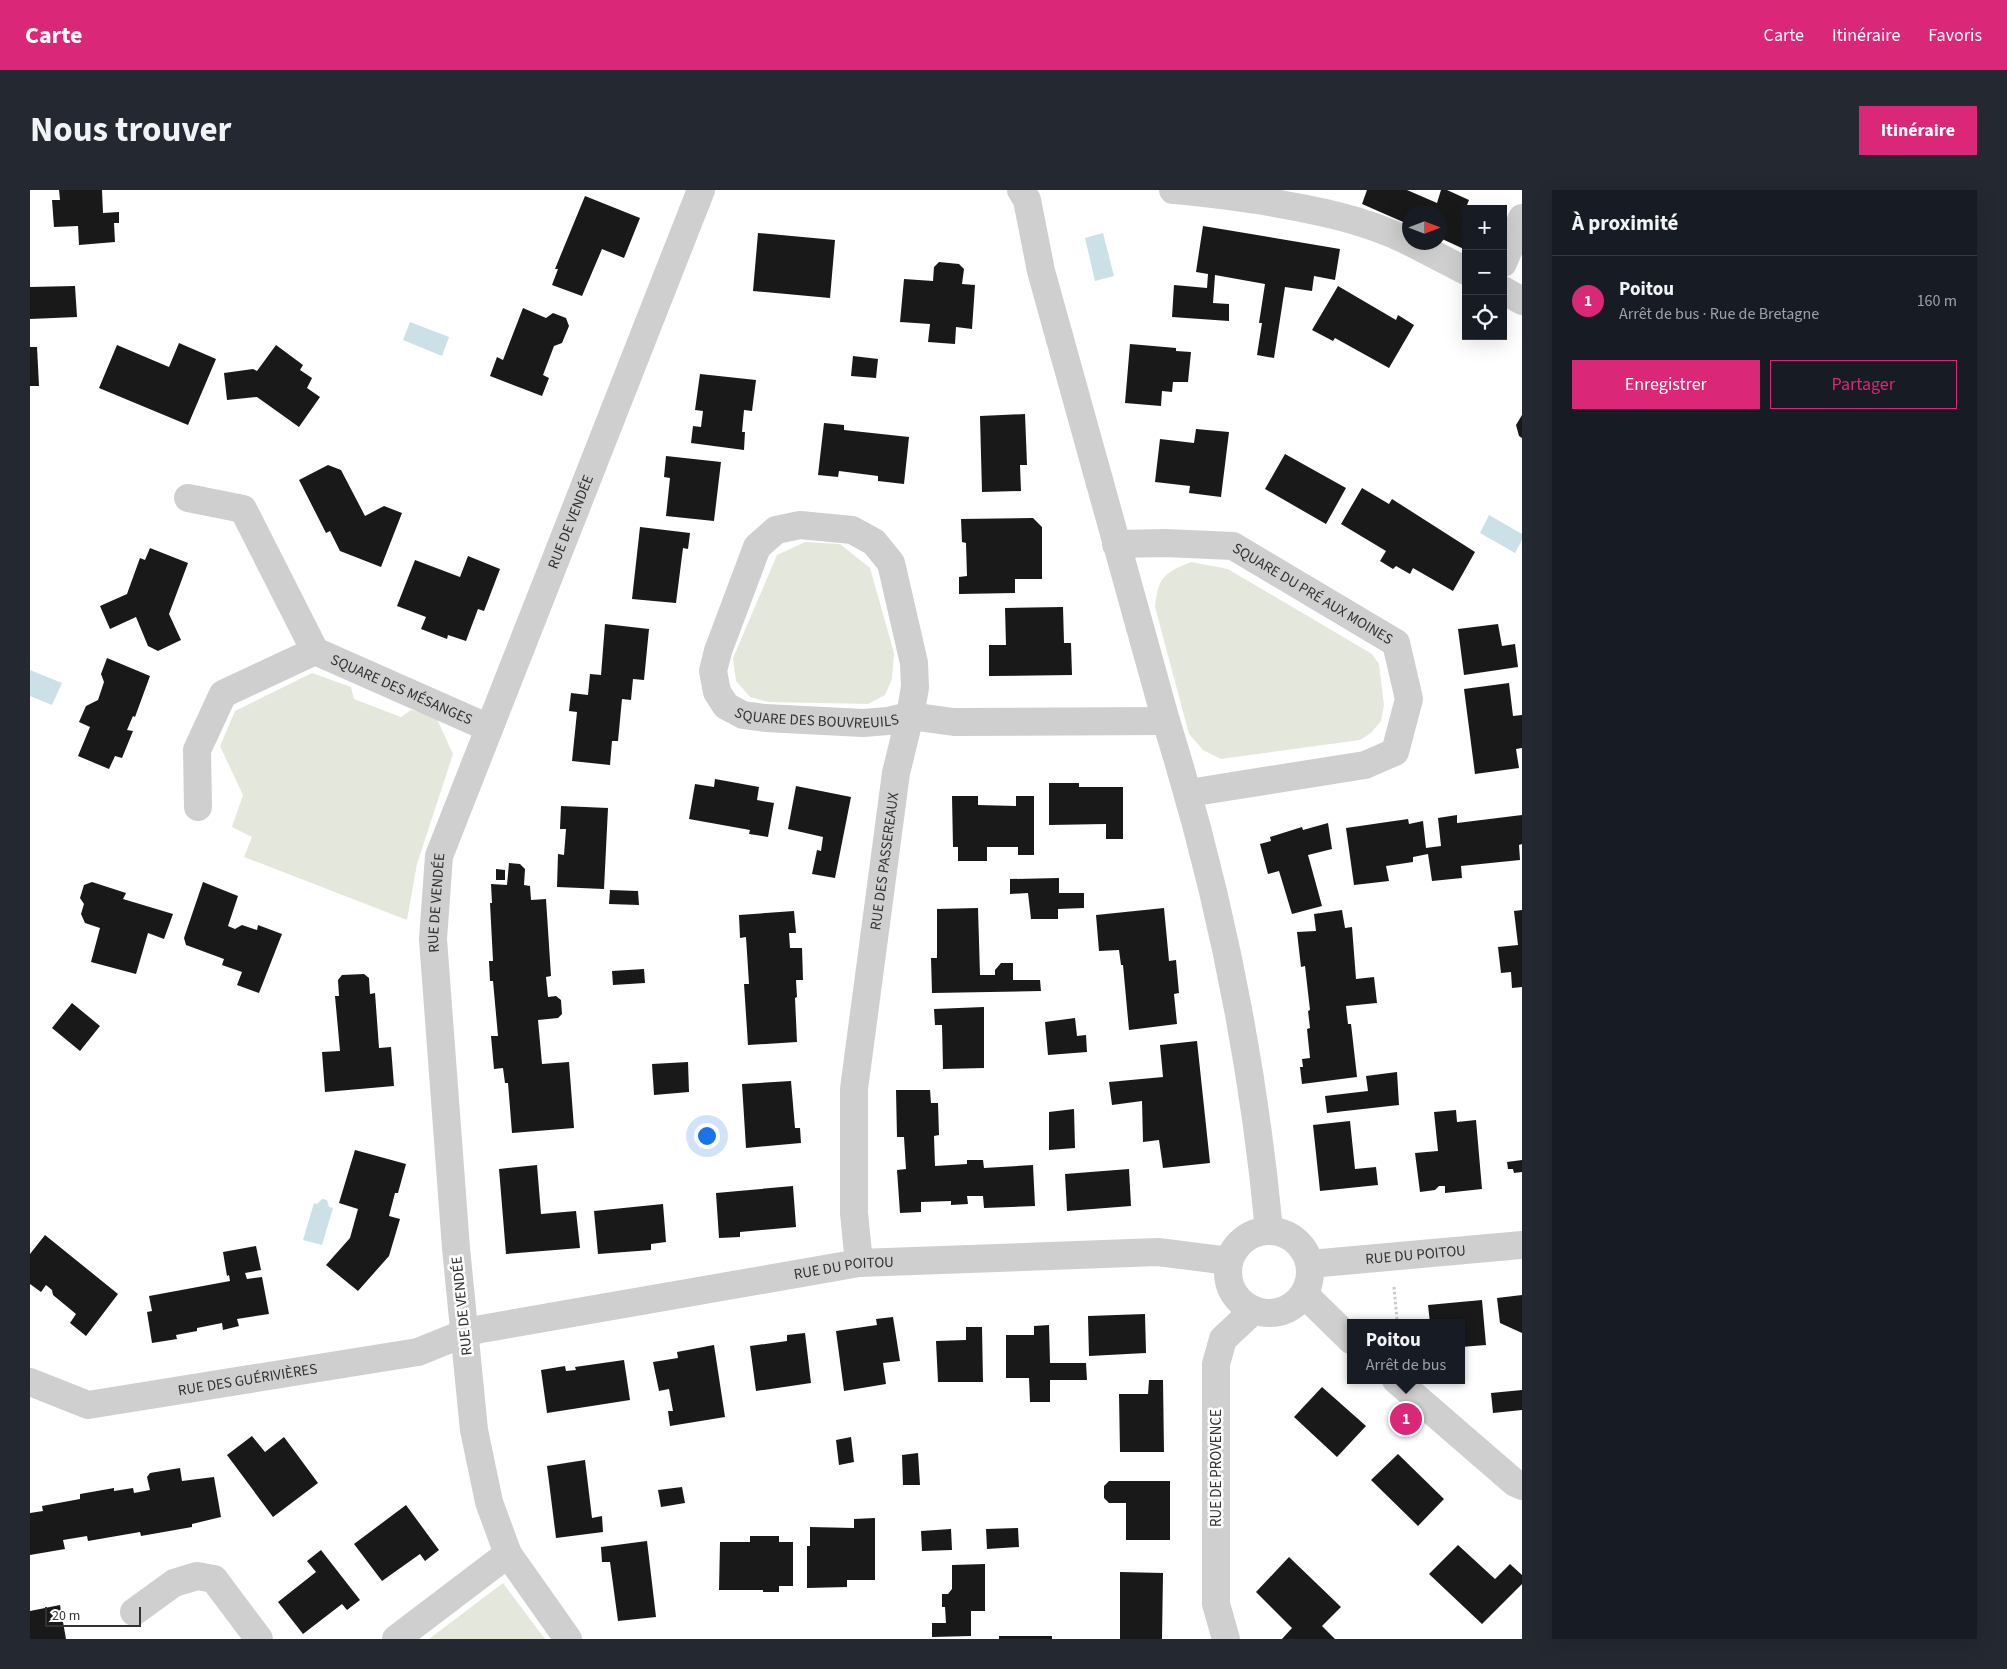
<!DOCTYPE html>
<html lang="fr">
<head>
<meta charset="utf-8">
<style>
  body { margin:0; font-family:"Source Sans 3",sans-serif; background:#242831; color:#f1f3f6 }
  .controls { position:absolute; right:15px; top:15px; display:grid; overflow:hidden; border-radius:0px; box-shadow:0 5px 20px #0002 }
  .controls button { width:45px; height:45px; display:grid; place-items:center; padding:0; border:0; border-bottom:1px solid #363941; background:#171b24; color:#f1f3f6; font:25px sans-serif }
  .compass { position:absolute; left:1372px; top:15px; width:45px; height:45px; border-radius:50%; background:#171b24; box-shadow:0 5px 20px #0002; rotate:90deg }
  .scale { position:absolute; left:15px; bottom:12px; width:96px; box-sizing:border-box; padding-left:5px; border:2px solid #323232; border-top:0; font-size:14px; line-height:18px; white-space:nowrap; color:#323232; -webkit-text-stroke:4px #fff; paint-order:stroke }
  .you { position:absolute; left:676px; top:945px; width:18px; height:18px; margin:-12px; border:4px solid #fff; border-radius:50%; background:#1a73e8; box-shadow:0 0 0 8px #1a73e833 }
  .badge { display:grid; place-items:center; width:32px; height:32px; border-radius:50%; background:#db2777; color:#fff; font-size:16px; font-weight:700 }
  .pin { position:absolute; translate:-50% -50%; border:2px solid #fff; box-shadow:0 1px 5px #0006 }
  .popup { position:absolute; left:1317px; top:1129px; width:118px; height:65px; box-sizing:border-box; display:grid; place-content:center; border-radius:0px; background:#171b24; filter:drop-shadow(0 1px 4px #0005); font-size:16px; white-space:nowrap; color:#9ea1a6 }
  .popup b { font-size:19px; color:#f1f3f6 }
  .popup::after { content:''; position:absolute; left:50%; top:100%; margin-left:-10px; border:10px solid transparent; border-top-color:#171b24 }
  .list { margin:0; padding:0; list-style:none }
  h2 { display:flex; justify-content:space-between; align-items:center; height:65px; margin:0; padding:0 20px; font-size:21px }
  h2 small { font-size:16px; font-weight:400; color:#9ea1a6 }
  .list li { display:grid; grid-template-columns:32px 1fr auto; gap:15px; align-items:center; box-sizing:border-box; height:90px; padding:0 20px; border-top:1px solid #363941 }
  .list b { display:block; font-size:19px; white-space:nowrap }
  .list p { margin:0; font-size:16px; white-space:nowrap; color:#9ea1a6 }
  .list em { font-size:16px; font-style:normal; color:#9ea1a6 }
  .actions { display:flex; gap:10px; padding:15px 20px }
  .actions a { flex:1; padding:11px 0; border:1px solid #db2777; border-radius:0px; text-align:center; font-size:18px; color:#db2777 }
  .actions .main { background:#db2777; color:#fff }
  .icon { flex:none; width:28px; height:28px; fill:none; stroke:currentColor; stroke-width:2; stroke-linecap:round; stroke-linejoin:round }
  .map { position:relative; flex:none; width:1492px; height:1449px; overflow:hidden; border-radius:0px }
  header { display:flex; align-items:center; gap:30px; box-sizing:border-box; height:70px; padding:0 25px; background:#db2777; color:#fff }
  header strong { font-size:24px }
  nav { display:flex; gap:28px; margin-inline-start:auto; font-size:18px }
  .intro { display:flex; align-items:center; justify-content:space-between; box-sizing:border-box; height:120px; padding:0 30px }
  h1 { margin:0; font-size:35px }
  .button { padding:12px 22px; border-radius:0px; background:#db2777; color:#fff; font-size:18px; font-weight:700 }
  main { display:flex; gap:30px; padding:0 30px }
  aside { flex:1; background:#171b24; border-radius:0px; box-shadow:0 5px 20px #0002 }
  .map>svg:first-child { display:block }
  .green { fill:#e4e8dc }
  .water { fill:#cbe1e7 }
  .building { fill:#191919 }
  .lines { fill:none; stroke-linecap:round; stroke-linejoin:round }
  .path { stroke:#c9c9c9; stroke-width:3; stroke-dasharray:2.5 2.5; stroke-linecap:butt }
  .minor { stroke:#cfcfcf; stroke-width:28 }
  .labels { text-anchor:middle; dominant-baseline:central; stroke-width:5; stroke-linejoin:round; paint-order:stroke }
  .street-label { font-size:15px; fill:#323232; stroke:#fff }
</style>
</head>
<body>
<header>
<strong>Carte</strong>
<nav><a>Carte</a><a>Itinéraire</a><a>Favoris</a></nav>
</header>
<div class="intro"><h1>Nous trouver</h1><a class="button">Itinéraire</a></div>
<main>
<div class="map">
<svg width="1492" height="1449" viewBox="0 0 1492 1449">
  <rect width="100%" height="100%" fill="#fff"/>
  <g class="green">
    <polygon points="775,352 810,354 840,378 864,463 862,489 855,505 838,514 737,512 720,507 706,491 703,468 747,365"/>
    <path d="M 1161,372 L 1198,379 L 1342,464 L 1349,474 L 1354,515 L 1351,531 L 1341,543 L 1330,550 L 1191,569 L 1173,560 L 1159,544 L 1125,417 C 1128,388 1133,383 1161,372 Z"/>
    <polygon points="282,483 321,497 324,509 371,527 381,520 406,527 423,564 387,674 377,730 214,667 222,647 202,637 213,605 190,556 205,521"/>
    <polygon points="473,1393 515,1449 398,1449 399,1449"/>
  </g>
  <g class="water">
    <polygon points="1073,43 1084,86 1065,91 1055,48"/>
    <polygon points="380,132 419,147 412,166 373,150"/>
    <polygon points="1459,325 1492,344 1492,350 1485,363 1450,343"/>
    <polygon points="0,480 32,493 22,515 0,506"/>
    <polygon points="292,1009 297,1010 299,1017 303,1018 292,1055 273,1050 284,1013 287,1014"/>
  </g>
  <g class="building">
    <polygon points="29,0 72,0 73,23 89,22 89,33 84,33 85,52 49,55 48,36 24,37 22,10 30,10"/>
    <polygon points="1337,0 1377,0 1407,13 1411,0 1417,0 1439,10 1433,25 1436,26 1436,60 1410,48 1410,22 1380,22 1380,35 1332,14"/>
    <polygon points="555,6 610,28 594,68 572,59 552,106 522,95 528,79 525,79"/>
    <polygon points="1173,36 1310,59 1305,90 1284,86 1282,101 1255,97 1244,168 1227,165 1232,133 1229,133 1235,94 1185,85 1183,113 1199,114 1199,131 1142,127 1144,95 1177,98 1178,84 1166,82"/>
    <polygon points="728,43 805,50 800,108 723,101"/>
    <polygon points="909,72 929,74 934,79 932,94 945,95 942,139 926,137 925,154 898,152 900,134 870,132 874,89 903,91 904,77"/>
    <polygon points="45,96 47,127 0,129 0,97"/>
    <polygon points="1308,96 1366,130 1368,125 1384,135 1359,178 1305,148 1303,151 1282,140"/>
    <polygon points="493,118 516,128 523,123 536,128 539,136 532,153 524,156 513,185 519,188 512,206 460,186 467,167 473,170"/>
    <polygon points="149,153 186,169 158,235 69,198 87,155 139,177"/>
    <polygon points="1100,154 1146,158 1146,161 1161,162 1158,192 1143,192 1142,202 1132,201 1131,216 1095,213"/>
    <polygon points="246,155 273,175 270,180 282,188 277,198 290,207 269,237 227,207 197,210 194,183 223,179 227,181"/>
    <polygon points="0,157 7,157 9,196 0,196"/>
    <polygon points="823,166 848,169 846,188 821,186"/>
    <polygon points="670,184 726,190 722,221 714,220 712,242 715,242 714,260 661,253 663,236 671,237 673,221 665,220"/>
    <polygon points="995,224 997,275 990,275 991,301 952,302 950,226"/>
    <polygon points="1492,225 1492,248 1489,246 1486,235"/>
    <polygon points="794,233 814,235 814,240 879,247 874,294 848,291 848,286 809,281 808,287 788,285"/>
    <polygon points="1166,239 1199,242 1191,307 1159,303 1160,296 1125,292 1130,249 1164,253"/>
    <polygon points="1255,264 1316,298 1296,334 1235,299"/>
    <polygon points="636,266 691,272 684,331 636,326 640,288 634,287"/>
    <polygon points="298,275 311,280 335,326 354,316 372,323 351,377 310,361 300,341 296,343 269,290"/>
    <polygon points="1332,298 1359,314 1362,309 1445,362 1423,401 1383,378 1380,384 1366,376 1363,379 1350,371 1356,361 1311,334"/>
    <polygon points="1003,328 1012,337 1012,389 985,389 985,403 929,404 929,387 937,386 936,353 932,352 931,329"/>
    <polygon points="610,337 660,343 658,359 653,358 646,413 602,409"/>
    <polygon points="120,358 158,373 139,424 151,450 128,461 118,456 106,427 80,439 70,416 97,404 110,368 115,370"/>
    <polygon points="438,366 470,379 454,421 448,419 436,451 418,445 417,449 391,439 396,427 367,416 385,370 430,387"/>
    <polygon points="1033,417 1034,453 1041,453 1042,485 959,486 959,455 976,455 975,418"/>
    <polygon points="575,434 619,439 614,490 603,489 601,510 592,509 588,551 582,551 580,575 542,571 547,522 539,521 541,503 558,505 560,484 571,485"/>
    <polygon points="1468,434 1472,456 1485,454 1488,477 1434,485 1428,439"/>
    <polygon points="77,468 120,486 105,527 103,526 97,540 103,541 92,568 85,566 79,579 48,566 60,537 49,532 56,516 68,510 74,492 71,484"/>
    <polygon points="1479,493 1483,526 1492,525 1492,558 1486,559 1489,578 1445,584 1434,499"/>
    <polygon points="685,589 729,597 727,610 744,613 738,647 719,644 720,640 659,629 665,594 684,597"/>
    <polygon points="1019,593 1049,593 1049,597 1093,597 1093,649 1076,649 1076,634 1019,635"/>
    <polygon points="766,596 821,607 805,688 782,684 787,660 791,661 793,647 758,639"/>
    <polygon points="922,606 948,606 948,615 986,616 986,606 1004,606 1004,665 988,665 988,657 957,657 957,671 928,671 928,657 923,657"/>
    <polygon points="531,616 578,618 574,699 527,697 528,664 534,665 536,639 530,639"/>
    <polygon points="1427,625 1427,633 1492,625 1492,654 1489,655 1490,670 1431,676 1432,688 1402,691 1398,664 1383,667 1383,672 1356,676 1359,691 1324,695 1316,638 1378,629 1379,634 1393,631 1396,658 1411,656 1408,628"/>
    <polygon points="1298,633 1302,659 1278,665 1292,716 1262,724 1249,681 1238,684 1230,654 1241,651 1240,647 1272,637 1273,640"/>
    <polygon points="479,673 490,674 495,679 494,695 500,696 501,710 516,709 521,786 516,787 518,807 526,806 531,810 532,824 528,828 508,830 512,874 539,872 544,938 482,943 478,893 475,893 473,878 464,879 461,846 468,846 463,791 460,791 459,771 463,771 460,713 462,713 461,694 477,695"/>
    <polygon points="466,679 475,680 475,690 466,690"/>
    <polygon points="1029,688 1029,703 1054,703 1054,718 1028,719 1028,729 1001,729 998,703 980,704 980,689"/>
    <polygon points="62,692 96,703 93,709 143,724 134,749 118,743 106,784 61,772 70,738 55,733 51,724 54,714 50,708 54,695"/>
    <polygon points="173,692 208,706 198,736 205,739 212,735 227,740 228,735 252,744 229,803 207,795 212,782 192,775 194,769 156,755 154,748"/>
    <polygon points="580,700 608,701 609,715 579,714"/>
    <polygon points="948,718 950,785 965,785 965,780 971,773 983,773 983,790 1010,790 1011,801 902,803 901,768 907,768 907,719"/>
    <polygon points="1134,718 1139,771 1146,770 1149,803 1144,804 1147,834 1099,840 1093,775 1091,775 1089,760 1069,761 1066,725"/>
    <polygon points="1312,720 1315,738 1322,737 1326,789 1344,787 1347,813 1316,816 1318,834 1321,834 1327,887 1272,894 1270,877 1273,877 1272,869 1280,868 1277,839 1280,838 1278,821 1280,820 1275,776 1271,777 1267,742 1286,741 1284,724"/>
    <polygon points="1492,720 1492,797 1482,798 1481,782 1471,783 1468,757 1488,755 1484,721"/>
    <polygon points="764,721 766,743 759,743 760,758 772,758 773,790 766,790 767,807 765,808 767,852 718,855 714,794 719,794 716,747 710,748 709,725"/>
    <polygon points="614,779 615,793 583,795 582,781"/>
    <polygon points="334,784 339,788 340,804 345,803 349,858 361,857 364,896 295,902 292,862 310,861 305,806 309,806 308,790 312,785"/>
    <polygon points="42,813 70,836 50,861 22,838"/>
    <polygon points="954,817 954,878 913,879 912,835 905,835 904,819"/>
    <polygon points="1045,828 1047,846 1056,845 1057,862 1018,865 1015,832"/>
    <polygon points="1167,851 1180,973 1133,978 1129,950 1113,952 1112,911 1082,915 1079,892 1133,887 1130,855"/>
    <polygon points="658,872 659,902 624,905 622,874"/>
    <polygon points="1367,882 1369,915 1297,923 1295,906 1338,901 1336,886"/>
    <polygon points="761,891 765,938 770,938 771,953 716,958 712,894"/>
    <polygon points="866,900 900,900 901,913 908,913 909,945 904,946 905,976 937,974 937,970 953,970 954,978 1003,975 1005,1016 954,1018 953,1006 937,1006 938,1014 921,1015 921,1011 891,1012 891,1022 870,1023 867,980 876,979 874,947 867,947"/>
    <polygon points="1044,919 1045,958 1019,960 1019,922"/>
    <polygon points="1426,920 1427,932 1446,930 1452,999 1415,1003 1415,996 1409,996 1405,1000 1390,1002 1385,963 1408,961 1404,922"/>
    <polygon points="1320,931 1325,979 1346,977 1348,995 1290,1001 1283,935"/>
    <polygon points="325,960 376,974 368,1003 365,1003 359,1026 370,1029 359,1066 328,1101 296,1075 320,1048 328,1019 309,1013"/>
    <polygon points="1492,970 1492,982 1484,983 1483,979 1478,979 1477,972"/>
    <polygon points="507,975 511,1024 546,1021 550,1058 476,1064 469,979"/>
    <polygon points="1099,979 1101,1016 1037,1021 1035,984"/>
    <polygon points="763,996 766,1037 710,1042 710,1047 689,1048 686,1003"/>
    <polygon points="633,1014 636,1052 621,1054 621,1060 568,1064 564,1021"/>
    <polygon points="15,1045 88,1104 56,1146 40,1133 46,1124 23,1105 22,1100 16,1095 11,1102 0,1094 0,1064"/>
    <polygon points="226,1056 231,1080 215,1083 217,1089 232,1087 239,1124 207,1129 209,1136 193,1140 192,1133 167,1138 167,1141 146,1145 147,1149 122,1153 117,1122 122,1121 119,1106 200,1091 199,1085 197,1086 193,1062"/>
    <polygon points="1492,1105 1492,1143 1470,1133 1467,1108"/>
    <polygon points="1452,1110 1456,1155 1431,1157 1431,1133 1400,1133 1398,1115"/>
    <polygon points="1115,1124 1116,1163 1059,1166 1058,1126"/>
    <polygon points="863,1127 870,1171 853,1173 856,1194 814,1201 806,1141 847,1135 846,1129"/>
    <polygon points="1019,1135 1020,1173 1056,1173 1057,1190 1020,1190 1020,1212 1000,1212 999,1188 976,1188 976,1145 1004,1145 1004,1136"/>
    <polygon points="936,1137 952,1137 953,1192 908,1192 906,1151 936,1150"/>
    <polygon points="775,1143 781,1193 726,1201 720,1156 757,1151 757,1145"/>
    <polygon points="684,1155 695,1227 640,1236 638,1221 643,1221 639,1199 629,1201 623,1172 648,1168 647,1162"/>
    <polygon points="594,1170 600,1210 517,1223 511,1180 535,1176 536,1181 546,1180 545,1177"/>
    <polygon points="1119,1190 1133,1190 1134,1262 1090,1262 1089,1204 1118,1204"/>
    <polygon points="1292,1197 1336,1236 1307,1267 1264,1227"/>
    <polygon points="1492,1200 1492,1220 1463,1223 1461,1203"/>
    <polygon points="222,1246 235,1262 254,1247 288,1293 243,1327 197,1265"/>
    <polygon points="821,1247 824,1272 809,1275 806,1250"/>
    <polygon points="888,1263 890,1295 873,1295 872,1265"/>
    <polygon points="1368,1264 1414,1309 1388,1336 1341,1290"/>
    <polygon points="555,1270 562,1328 572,1326 573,1342 526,1348 517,1276"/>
    <polygon points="150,1278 152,1291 184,1287 191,1327 162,1334 162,1337 111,1346 110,1342 58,1351 57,1346 33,1350 35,1359 0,1365 0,1323 13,1321 12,1316 50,1309 50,1304 84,1298 84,1301 103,1298 104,1303 120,1300 117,1287 120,1283"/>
    <polygon points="1079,1291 1140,1291 1140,1350 1096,1350 1096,1313 1079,1313 1074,1308 1074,1296"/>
    <polygon points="652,1297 655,1313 631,1317 628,1300"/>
    <polygon points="376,1315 409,1360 395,1371 390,1364 352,1391 324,1354"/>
    <polygon points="845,1328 845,1390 817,1390 817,1397 777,1398 777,1356 780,1356 780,1337 824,1338 824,1329"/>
    <polygon points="988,1338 989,1357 957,1359 956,1339"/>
    <polygon points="921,1339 922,1360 892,1361 891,1341"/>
    <polygon points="720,1346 749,1346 749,1352 763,1352 763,1396 749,1396 749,1402 733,1402 733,1400 689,1400 690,1352 720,1352"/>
    <polygon points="617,1351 626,1427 588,1431 580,1372 572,1372 571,1357"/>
    <polygon points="1428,1355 1465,1389 1480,1374 1492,1385 1492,1394 1452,1434 1399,1384"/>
    <polygon points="291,1360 330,1410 317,1420 312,1414 273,1444 248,1412 286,1382 277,1371"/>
    <polygon points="1259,1367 1311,1417 1292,1436 1305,1449 1252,1449 1262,1438 1226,1402"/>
    <polygon points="955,1374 955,1421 941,1421 941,1446 902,1447 902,1433 916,1433 915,1417 912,1417 912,1404 918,1404 922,1399 922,1375"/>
    <polygon points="1090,1382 1133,1383 1132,1449 1090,1449"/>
    <polygon points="30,1415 36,1449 0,1449 0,1421"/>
    <rect x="969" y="1446" width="53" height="3"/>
  </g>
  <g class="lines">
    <polyline class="path" points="1364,1097 1367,1130 1364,1133"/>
    <g class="minor">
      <path d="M 991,0 L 997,10 L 1011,81 L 1136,531 C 1188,697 1223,868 1239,1040"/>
      <path d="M 1143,0 C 1172,2 1199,6 1227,10 C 1280,19 1332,28 1380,52"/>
      <polyline points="1380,52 1436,81"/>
      <polyline points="1473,73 1492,28"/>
      <polyline points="1473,100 1492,111"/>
      <path id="s1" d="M 158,308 L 213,319 L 285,461 L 459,538"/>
      <path id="s2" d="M 1086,354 L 1135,353 L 1203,356 L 1366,453 L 1379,509 L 1365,562 L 1335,575 L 1159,603"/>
      <polyline points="168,617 167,560 193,504 285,461"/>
      <circle cx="1239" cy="1082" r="41"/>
      <path id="s3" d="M 829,1073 L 824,1023 L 824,899 L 866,583 L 880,526 L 885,497 L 884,473 L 861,373 L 844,352 L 822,340 L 770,335 L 746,340 L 727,357 L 688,461 L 683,481 L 687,502 L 696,516 L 713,525 L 735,528 L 833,533 L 858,531 L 880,526 L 924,532 L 1136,531"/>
      <path id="s4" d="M 1280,1074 L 1492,1055"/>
      <polyline points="1274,1104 1321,1150"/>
      <polyline points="1366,1190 1485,1293 1492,1296"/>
      <path id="s5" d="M 0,1192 L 58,1215 L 388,1162 L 435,1143 L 451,1139 L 829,1073 L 1128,1062 L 1199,1071"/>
      <polyline points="104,1422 144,1393 167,1386 184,1389 229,1449"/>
      <polyline points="366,1449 478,1364"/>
      <path id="s6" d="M 538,1449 L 478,1364 L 459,1312 L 444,1240 L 426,1058 L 403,749 L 409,666 L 671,0"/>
      <polyline points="1196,1449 1186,1414 1186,1174 1193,1149 1224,1120"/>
    </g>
  </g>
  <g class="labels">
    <g class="street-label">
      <text stroke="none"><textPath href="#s6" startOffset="1168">RUE DE VENDÉE</textPath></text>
      <text stroke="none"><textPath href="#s2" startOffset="210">SQUARE DU PRÉ AUX MOINES</textPath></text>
      <text stroke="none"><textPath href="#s1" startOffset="310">SQUARE DES MÉSANGES</textPath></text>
      <text stroke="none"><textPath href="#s3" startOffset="1125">SQUARE DES BOUVREUILS</textPath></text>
      <text stroke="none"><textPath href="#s3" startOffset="404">RUE DES PASSEREAUX</textPath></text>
      <text stroke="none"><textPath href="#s6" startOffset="762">RUE DE VENDÉE</textPath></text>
      <text stroke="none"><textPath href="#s4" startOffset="106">RUE DU POITOU</textPath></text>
      <text stroke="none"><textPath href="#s5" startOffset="832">RUE DU POITOU</textPath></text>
      <text transform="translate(432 1116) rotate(-96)">RUE DE VENDÉE</text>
      <text stroke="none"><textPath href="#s5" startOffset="224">RUE DES GUÉRIVIÈRES</textPath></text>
      <text transform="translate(1186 1278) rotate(-90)">RUE DE PROVENCE</text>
    </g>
  </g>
</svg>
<div class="controls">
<button>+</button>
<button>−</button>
<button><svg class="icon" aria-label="locate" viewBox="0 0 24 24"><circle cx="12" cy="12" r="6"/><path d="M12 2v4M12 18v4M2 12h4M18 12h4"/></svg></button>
</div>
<svg class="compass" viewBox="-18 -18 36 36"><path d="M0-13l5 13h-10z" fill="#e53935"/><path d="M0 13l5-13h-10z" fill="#9ea1a6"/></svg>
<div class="scale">20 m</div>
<div class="you"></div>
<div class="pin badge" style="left:1376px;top:1229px">1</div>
<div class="popup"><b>Poitou</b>Arrêt de bus</div>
</div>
<aside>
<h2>À proximité<small></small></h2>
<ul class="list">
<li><span class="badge">1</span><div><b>Poitou</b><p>Arrêt de bus · Rue de Bretagne</p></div><em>160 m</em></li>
</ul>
<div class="actions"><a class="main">Enregistrer</a><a>Partager</a></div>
</aside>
</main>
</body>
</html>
